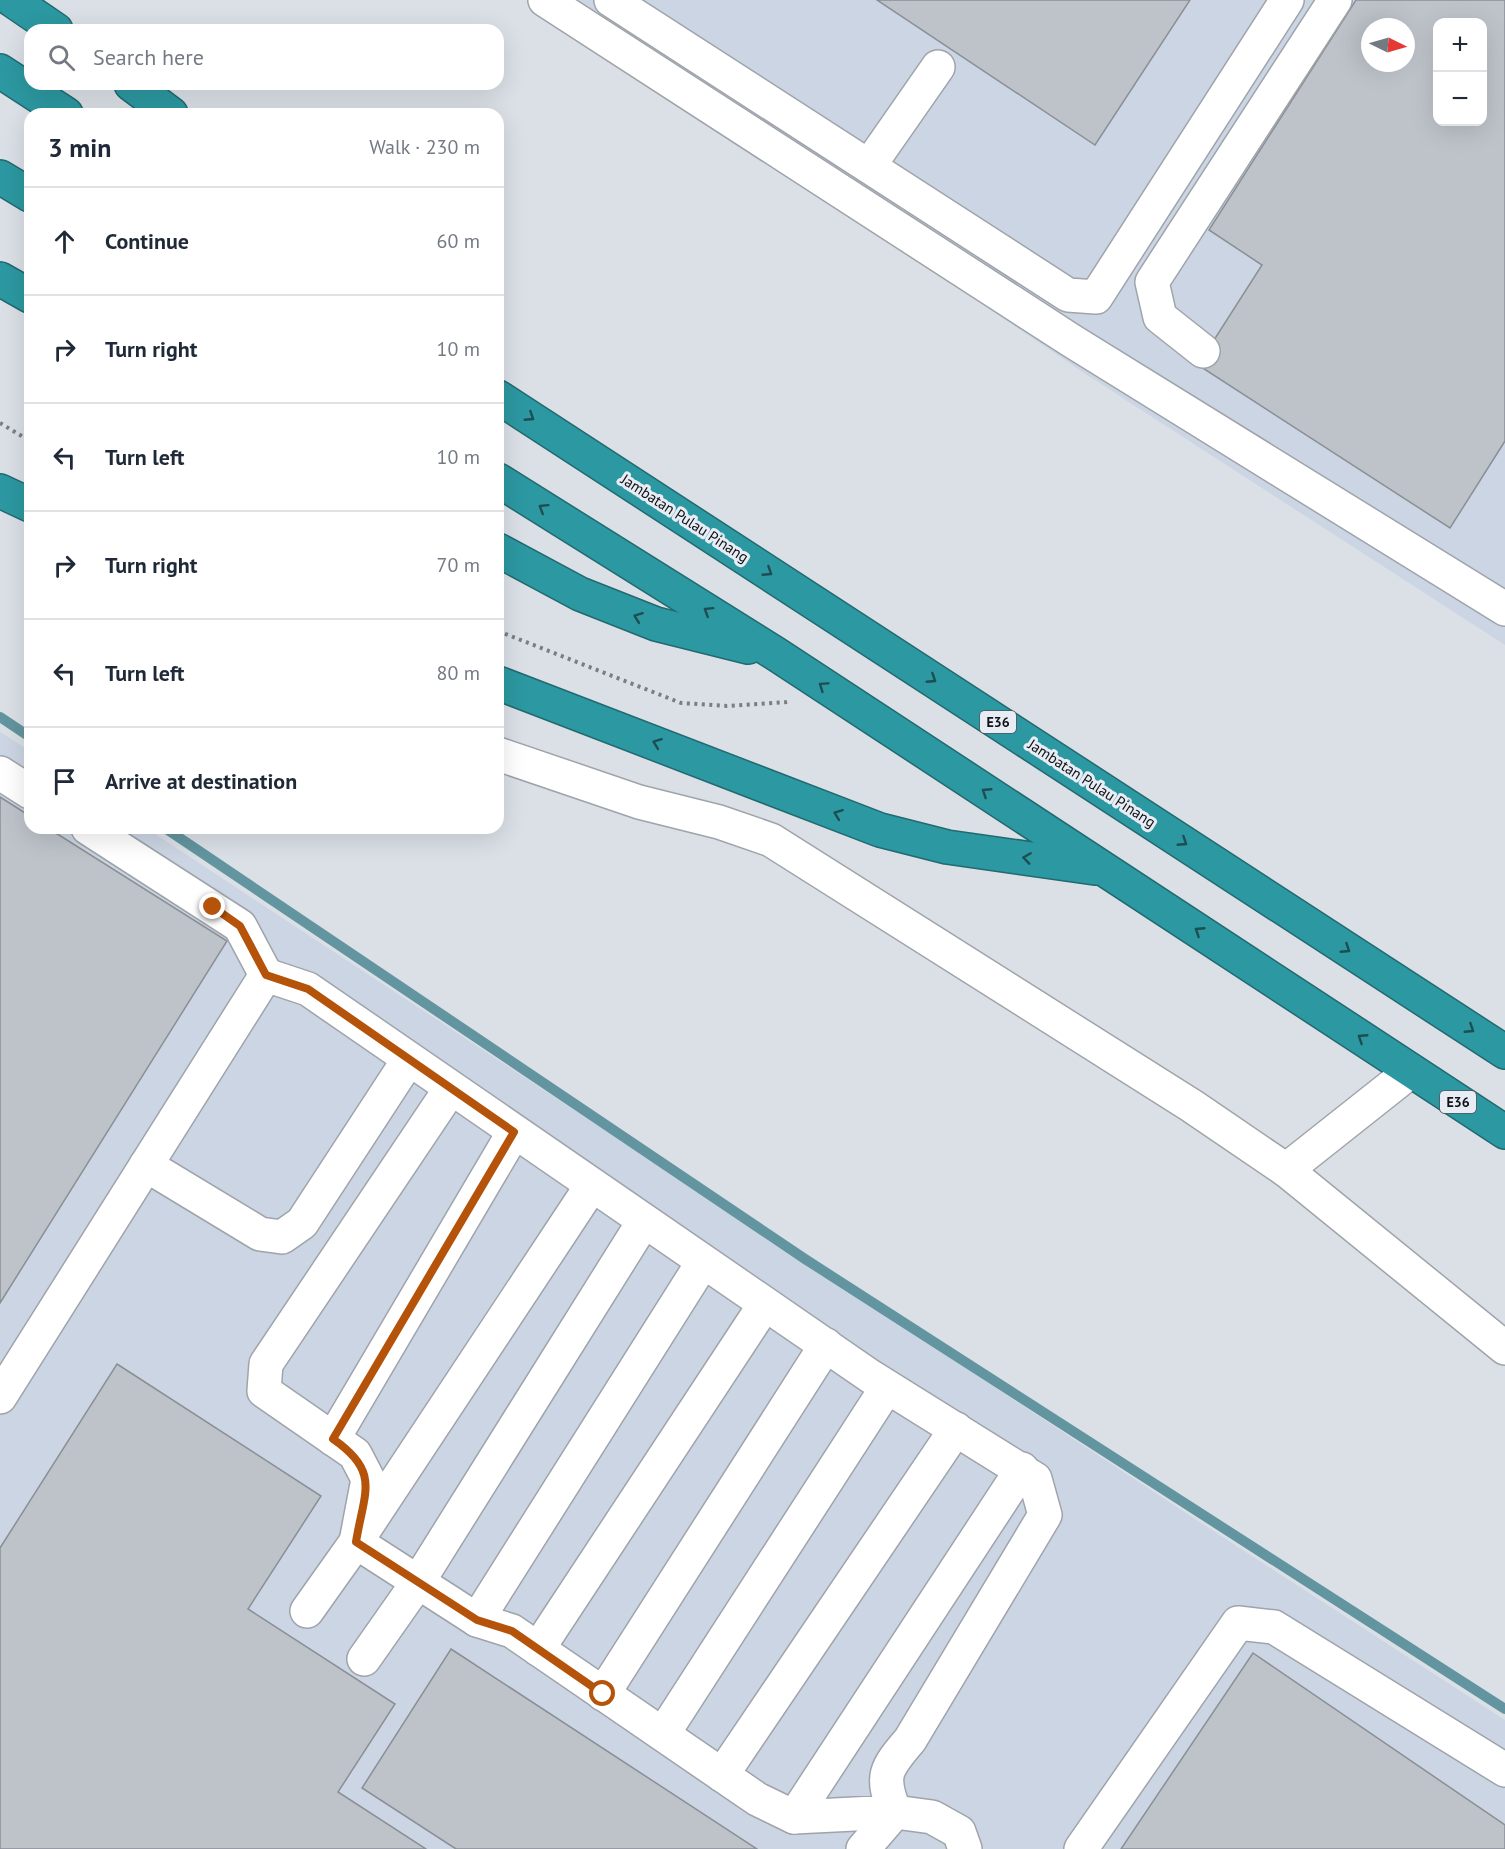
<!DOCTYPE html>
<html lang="en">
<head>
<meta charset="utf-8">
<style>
  body { margin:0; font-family:"PT Sans",sans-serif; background:#f6f6f7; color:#1f2937 }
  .controls { position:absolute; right:18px; top:18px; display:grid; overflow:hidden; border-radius:12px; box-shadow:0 6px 24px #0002 }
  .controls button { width:54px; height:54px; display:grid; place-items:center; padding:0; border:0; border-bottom:2px solid #e0e1e3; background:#fff; color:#1f2937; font:30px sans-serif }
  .compass { position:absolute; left:1361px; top:18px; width:54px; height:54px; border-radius:50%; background:#fff; box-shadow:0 6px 24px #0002; rotate:95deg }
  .stop { position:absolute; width:18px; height:18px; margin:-14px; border:4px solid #b45309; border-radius:50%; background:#fff }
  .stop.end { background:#b45309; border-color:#fff; box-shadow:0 2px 6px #0008 }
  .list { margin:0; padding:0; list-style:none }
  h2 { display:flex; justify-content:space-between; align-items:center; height:78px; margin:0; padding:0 24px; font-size:26px }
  h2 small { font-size:20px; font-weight:400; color:#747a83 }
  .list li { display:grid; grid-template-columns:39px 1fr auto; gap:18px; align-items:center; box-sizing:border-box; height:108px; padding:0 24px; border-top:2px solid #e0e1e3 }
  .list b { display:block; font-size:22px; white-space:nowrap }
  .list em { font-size:20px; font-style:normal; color:#747a83 }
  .icon { flex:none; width:33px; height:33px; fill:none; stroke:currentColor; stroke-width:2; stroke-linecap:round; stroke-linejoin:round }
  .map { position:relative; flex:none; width:1505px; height:1849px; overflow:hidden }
  .search { position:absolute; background:#fff; box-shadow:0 6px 24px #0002; left:24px; top:24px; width:480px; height:66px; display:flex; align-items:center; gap:15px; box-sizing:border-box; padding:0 21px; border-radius:18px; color:#747a83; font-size:22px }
  .panel { position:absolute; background:#fff; box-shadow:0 6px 24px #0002; left:24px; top:108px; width:480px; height:726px; border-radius:18px }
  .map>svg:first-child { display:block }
  .built { fill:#ccd5e3; fill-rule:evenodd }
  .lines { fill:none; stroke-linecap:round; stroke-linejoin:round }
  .stream { stroke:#62959f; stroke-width:10 }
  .building { fill:#bec3ca; stroke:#8a8f96; stroke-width:1.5; fill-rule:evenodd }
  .minor-casing { stroke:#9fa4ab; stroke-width:36 }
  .highway-casing { stroke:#226970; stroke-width:36 }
  .path { stroke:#7a7e83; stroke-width:4; stroke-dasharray:3 4.5; stroke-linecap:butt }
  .minor { stroke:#fff; stroke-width:33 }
  .highway { stroke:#2c98a1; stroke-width:33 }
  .oneway { stroke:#1d4e53 }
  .route { stroke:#b45309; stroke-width:8 }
  .labels { text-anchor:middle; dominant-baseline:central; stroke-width:6; stroke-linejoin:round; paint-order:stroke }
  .shield { fill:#e8edf5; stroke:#515458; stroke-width:1.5 }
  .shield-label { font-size:14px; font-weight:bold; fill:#101214 }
  .street-label { font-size:15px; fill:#101214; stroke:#e8edf5 }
</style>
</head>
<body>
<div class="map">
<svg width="1505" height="1849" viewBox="0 0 1505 1849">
  <rect width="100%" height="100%" fill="#dbe0e7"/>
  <g class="built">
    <path d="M 535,0 L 1505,0 L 1505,645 L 1081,371 ZM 1438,22 L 1482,22 L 1482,122 L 1438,122 ZM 1370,27 L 1406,27 L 1406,63 L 1370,63 Z"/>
    <polygon points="0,732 30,751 30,828 146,828 1201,1523 1505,1720 1505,1849 0,1849"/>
  </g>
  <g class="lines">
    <g class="stream">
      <polyline points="0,717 30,737"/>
      <polyline points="165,828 805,1259 1505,1709"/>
    </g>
  </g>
  <g class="building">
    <polygon points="877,0 1190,0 1095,145"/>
    <path d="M 1356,0 L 1505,0 L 1505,441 L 1450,528 L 1198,365 L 1262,265 L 1209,230 ZM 1438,22 L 1482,22 L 1482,122 L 1438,122 ZM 1370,27 L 1406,27 L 1406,63 L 1370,63 Z"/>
    <polygon points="0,797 30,816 30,828 48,828 227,941 0,1303"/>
    <polygon points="117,1364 321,1496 248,1609 395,1704 338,1792 426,1849 0,1849 0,1548"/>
    <polygon points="451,1649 757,1849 456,1849 362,1788"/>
    <polygon points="1253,1653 1505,1825 1505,1849 1121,1849"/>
  </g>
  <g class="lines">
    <defs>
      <g id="minor">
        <polyline points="545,0 1072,341 1505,609"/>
        <polyline points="611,0 1068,295 1096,297 1287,0"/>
        <polyline points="869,166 938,67"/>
        <polyline points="1203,351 1160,317 1152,282 1335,0"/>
        <polyline points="498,754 639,802 719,822 771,840 1192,1106 1286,1170 1505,1348"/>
        <polyline points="0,773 30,792"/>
        <polyline points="88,828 240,926 266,975"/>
        <polyline points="146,1165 260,1234 282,1237 302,1223 409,1059"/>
        <polyline points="1286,1170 1411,1071"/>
        <path d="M 0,1397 L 266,975 L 308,989 L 870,1376 L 1035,1479 L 1045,1515 L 910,1740 C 885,1769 880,1776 895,1812 L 794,1817 L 757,1799 L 512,1631 L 477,1620 L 356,1542 L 368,1479 L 355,1454 L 264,1391 L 266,1364 L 451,1088"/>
        <polyline points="333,1439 514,1132"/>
        <polyline points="307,1611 356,1542 592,1185"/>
        <polyline points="477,1620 703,1262"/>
        <polyline points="538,1649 765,1304"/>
        <polyline points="364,1659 418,1582 644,1221"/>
        <polyline points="603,1694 826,1345"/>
        <polyline points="663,1734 887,1387"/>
        <polyline points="722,1775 956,1429"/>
        <polyline points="794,1817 1022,1469"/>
        <polyline points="863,1849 895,1812 932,1817 959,1832 965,1849"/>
        <polyline points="1081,1849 1238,1623 1274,1627 1505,1770"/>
      </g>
      <g id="highway">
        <polyline points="12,0 56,30"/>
        <polyline points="0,71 66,114"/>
        <polyline points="131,84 171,114"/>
        <polyline points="0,177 30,195"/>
        <polyline points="0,279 30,296"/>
        <polyline points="498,397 1505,1052"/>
        <polyline points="498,480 776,654 1505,1132"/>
        <polyline points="0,491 30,505"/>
        <polyline points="498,550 580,594 656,624 748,647"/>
        <polyline points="498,683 880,830 947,847 1095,868"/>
      </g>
    </defs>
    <use href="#minor" class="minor-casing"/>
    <use href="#highway" class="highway-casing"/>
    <g class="path">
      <polyline points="0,423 30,441"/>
      <polyline points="498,631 681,703 727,706 789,702"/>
    </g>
    <use href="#minor" class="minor"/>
    <use href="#highway" class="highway"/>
  </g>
  <defs><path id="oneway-chevron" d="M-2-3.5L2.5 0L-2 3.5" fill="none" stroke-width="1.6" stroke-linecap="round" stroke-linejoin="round" transform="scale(1.5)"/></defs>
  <g class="oneway">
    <use href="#oneway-chevron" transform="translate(530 417) rotate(33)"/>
    <use href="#oneway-chevron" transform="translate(543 508) rotate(-148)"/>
    <use href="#oneway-chevron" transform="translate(768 572) rotate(33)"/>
    <use href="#oneway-chevron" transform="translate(708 611) rotate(-148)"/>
    <use href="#oneway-chevron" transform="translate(638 617) rotate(-159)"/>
    <use href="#oneway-chevron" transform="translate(932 679) rotate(33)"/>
    <use href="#oneway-chevron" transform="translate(823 686) rotate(-145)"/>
    <use href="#oneway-chevron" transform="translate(657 743) rotate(-159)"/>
    <use href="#oneway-chevron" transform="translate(986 792) rotate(-147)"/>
    <use href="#oneway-chevron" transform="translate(838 814) rotate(-159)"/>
    <use href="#oneway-chevron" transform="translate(1183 842) rotate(33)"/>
    <use href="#oneway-chevron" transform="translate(1027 858) rotate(-172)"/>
    <use href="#oneway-chevron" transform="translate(1199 931) rotate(-147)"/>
    <use href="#oneway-chevron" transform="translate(1346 949) rotate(33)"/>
    <use href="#oneway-chevron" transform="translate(1470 1029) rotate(33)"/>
    <use href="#oneway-chevron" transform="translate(1362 1038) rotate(-147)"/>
  </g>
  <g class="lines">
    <path class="route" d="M 213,907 L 240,926 L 266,975 L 308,989 L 514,1132 L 333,1439 C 381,1472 364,1492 356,1542 L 477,1620 L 512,1631 L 603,1694"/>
  </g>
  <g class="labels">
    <g class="shield">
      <rect x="980" y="711" width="36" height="22" rx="4.5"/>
      <rect x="1440" y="1091" width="36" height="22" rx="4.5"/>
    </g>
    <g class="shield-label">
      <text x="998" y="722">E36</text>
      <text x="1458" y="1102">E36</text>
    </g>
    <g class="street-label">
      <text transform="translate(685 518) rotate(33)">Jambatan Pulau Pinang</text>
      <text transform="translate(1092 783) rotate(33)">Jambatan Pulau Pinang</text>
    </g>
  </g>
</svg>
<div class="controls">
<button>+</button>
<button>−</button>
</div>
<svg class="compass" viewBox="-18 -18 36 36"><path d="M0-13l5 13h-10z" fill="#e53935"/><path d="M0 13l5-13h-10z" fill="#747a83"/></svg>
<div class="stop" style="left:603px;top:1694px"></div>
<div class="stop end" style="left:213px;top:907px"></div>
<div class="search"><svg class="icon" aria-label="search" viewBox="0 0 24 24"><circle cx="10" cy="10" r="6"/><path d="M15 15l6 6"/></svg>Search here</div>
<section class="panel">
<h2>3 min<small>Walk · 230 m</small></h2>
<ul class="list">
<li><svg class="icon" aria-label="ahead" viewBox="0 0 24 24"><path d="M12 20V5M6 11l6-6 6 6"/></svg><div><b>Continue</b></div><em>60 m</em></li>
<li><svg class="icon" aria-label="right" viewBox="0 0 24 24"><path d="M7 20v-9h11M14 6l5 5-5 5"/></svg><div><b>Turn right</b></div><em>10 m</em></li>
<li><svg class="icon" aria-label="left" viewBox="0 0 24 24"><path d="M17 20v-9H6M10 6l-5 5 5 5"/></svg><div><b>Turn left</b></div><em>10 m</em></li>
<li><svg class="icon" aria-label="right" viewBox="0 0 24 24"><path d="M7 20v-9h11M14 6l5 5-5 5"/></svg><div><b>Turn right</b></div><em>70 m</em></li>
<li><svg class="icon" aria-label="left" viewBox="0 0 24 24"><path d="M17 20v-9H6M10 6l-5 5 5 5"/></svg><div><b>Turn left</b></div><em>80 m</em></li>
<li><svg class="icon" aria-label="arrive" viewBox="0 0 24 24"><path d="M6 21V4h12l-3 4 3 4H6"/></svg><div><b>Arrive at destination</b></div></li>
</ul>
</section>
</div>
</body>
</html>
